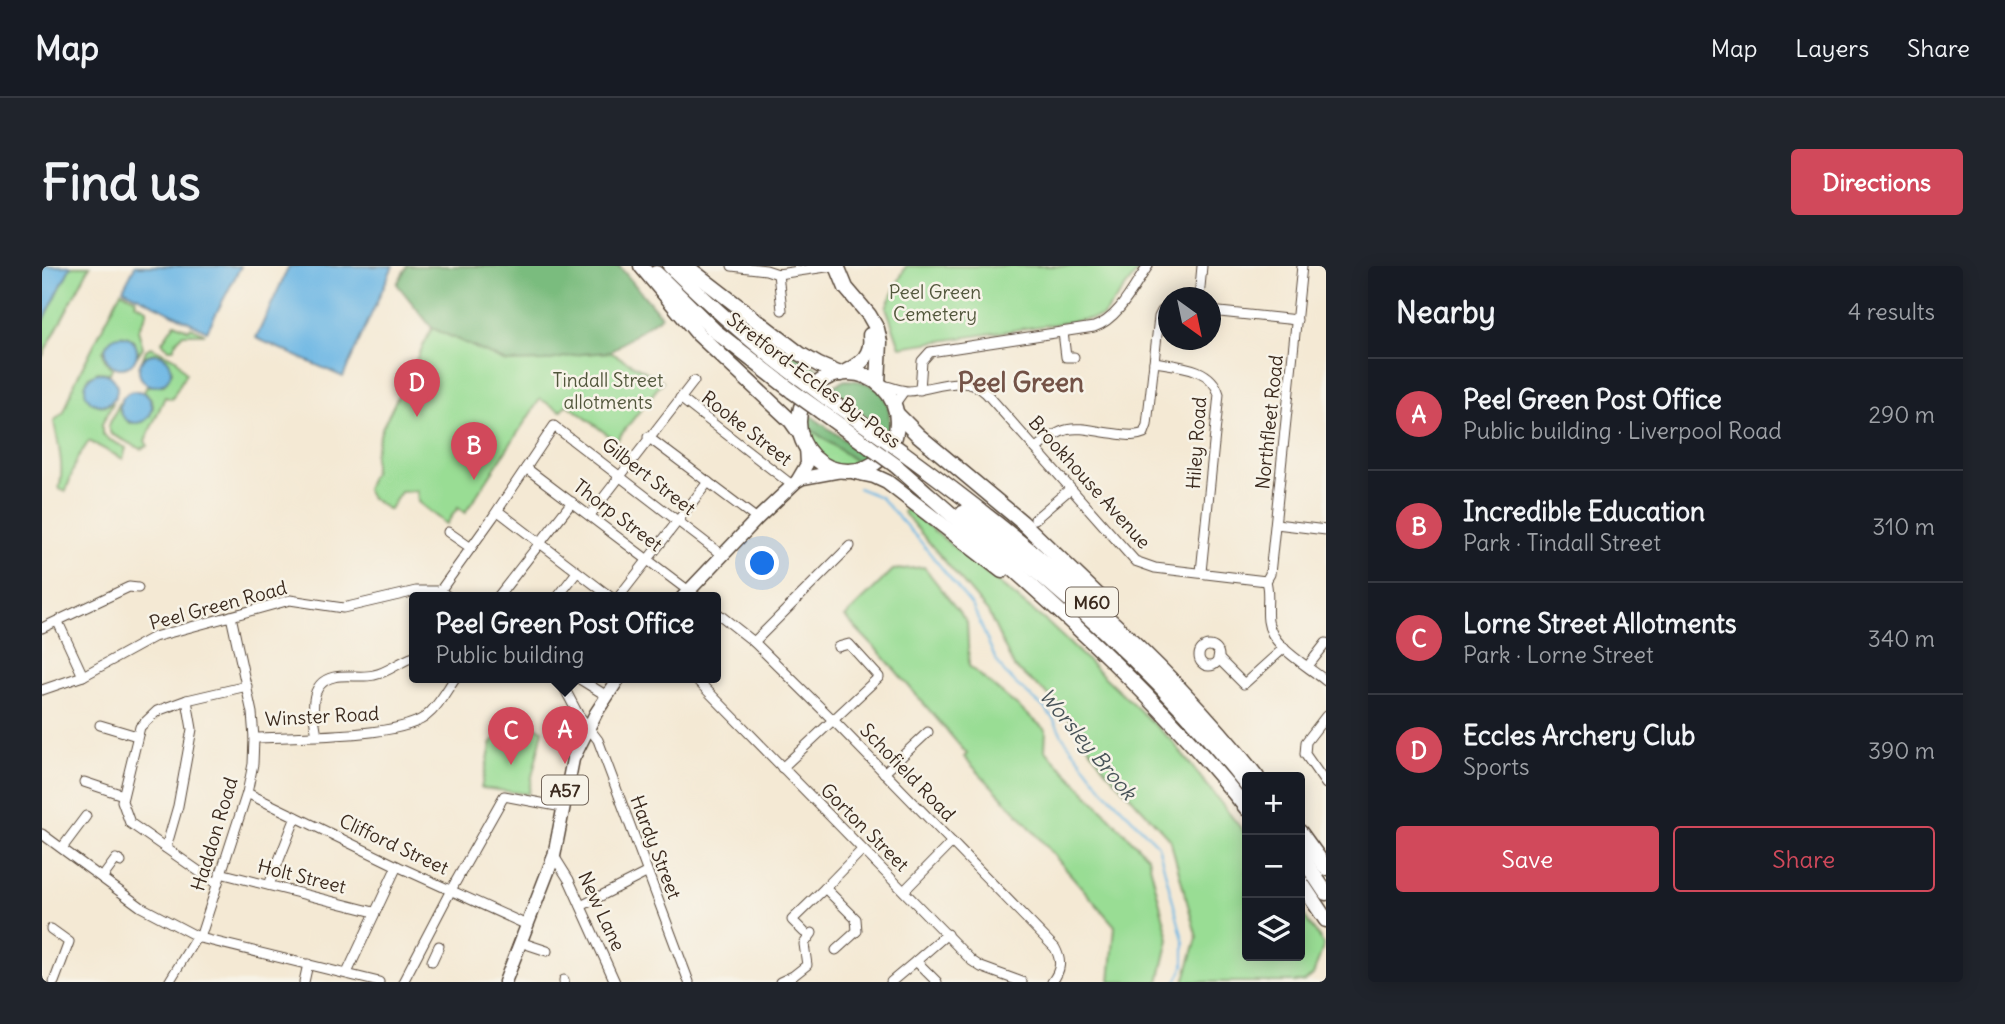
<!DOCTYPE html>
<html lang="en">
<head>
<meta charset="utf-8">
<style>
  body { margin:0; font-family:Delius,sans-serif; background:#20242c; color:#f1f3f6 }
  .controls { position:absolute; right:21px; bottom:21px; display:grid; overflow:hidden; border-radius:7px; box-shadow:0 4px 18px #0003 }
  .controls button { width:63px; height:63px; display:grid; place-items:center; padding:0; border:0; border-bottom:2px solid #363941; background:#171b24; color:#f1f3f6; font:35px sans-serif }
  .compass { position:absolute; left:1116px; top:21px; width:63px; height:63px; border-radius:50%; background:#171b24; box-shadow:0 4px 18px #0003; rotate:147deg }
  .you { position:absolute; left:721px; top:298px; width:24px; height:24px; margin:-18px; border:5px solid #fff; border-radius:50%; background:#1a73e8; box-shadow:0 0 0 10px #1a73e833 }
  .badge { display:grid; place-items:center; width:46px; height:46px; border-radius:50%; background:#d1495b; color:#fff; font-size:23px; font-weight:700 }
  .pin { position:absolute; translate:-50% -58px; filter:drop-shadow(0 2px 4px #0008) }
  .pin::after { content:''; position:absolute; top:37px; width:24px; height:21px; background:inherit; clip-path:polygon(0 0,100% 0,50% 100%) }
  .popup { position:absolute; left:367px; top:326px; width:312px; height:91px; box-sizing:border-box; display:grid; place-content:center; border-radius:7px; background:#171b24; filter:drop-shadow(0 2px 5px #0005); font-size:23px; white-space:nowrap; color:#9ea1a6 }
  .popup b { font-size:26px; color:#f1f3f6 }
  .popup::after { content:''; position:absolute; left:50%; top:100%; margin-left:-14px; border:14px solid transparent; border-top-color:#171b24 }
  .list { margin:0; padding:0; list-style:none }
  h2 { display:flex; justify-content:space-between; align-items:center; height:91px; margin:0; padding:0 28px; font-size:30px }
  h2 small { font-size:23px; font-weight:400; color:#9ea1a6 }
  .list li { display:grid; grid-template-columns:46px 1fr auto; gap:21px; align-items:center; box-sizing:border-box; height:112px; padding:0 28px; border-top:2px solid #363941 }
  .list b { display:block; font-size:26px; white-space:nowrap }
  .list p { margin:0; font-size:23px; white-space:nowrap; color:#9ea1a6 }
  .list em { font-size:23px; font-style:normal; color:#9ea1a6 }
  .actions { display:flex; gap:14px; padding:21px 28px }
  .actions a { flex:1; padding:16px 0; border:2px solid #d1495b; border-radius:7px; text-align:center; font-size:24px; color:#d1495b }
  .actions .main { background:#d1495b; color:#fff }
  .icon { flex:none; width:38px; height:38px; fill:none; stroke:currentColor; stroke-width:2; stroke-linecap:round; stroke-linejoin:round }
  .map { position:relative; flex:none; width:1284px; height:716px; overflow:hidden; border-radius:7px }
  header { display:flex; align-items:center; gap:42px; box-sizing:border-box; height:98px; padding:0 35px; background:#171b24; border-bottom:2px solid #363941 }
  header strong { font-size:33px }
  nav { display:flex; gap:38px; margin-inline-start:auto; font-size:24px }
  .intro { display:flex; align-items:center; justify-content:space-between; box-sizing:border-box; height:168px; padding:0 42px }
  h1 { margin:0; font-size:49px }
  .button { padding:18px 32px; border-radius:7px; background:#d1495b; color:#fff; font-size:24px; font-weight:700 }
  main { display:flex; gap:42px; padding:0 42px }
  aside { flex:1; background:#171b24; border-radius:7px; box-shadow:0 4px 18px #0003 }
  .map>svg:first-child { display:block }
  .green { fill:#99dd94; stroke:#6a8459; stroke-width:2 }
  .forest { fill:#7abc7e; stroke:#5a734e; stroke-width:2 }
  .water { fill:#6ab6e4; stroke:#527081; stroke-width:2 }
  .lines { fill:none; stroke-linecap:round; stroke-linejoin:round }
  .stream { stroke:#6ab6e4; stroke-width:2 }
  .minor-casing { stroke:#574739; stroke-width:11 }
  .major-casing { stroke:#574739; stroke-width:15 }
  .highway-casing { stroke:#574739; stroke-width:17 }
  .minor { stroke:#fff; stroke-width:9 }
  .major { stroke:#fff; stroke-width:12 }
  .highway { stroke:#fff; stroke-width:14 }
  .highway-bridge-casing { stroke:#574739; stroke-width:17; stroke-linecap:butt }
  .highway-bridge { stroke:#fff; stroke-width:14 }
  .labels { text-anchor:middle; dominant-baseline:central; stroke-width:5; stroke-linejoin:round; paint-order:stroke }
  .shield { fill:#f7f3e8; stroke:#73665b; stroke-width:2 }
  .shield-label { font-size:18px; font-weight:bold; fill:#3b2a1e }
  .park-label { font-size:19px; fill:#52573c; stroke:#f7f3e8 }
  .street-label { font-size:19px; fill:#3b2a1e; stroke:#f7f3e8 }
  .water-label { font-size:21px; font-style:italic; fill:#495459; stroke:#f7f3e8 }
  .district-label { font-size:26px; font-weight:bold; fill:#745347; stroke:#f7f3e8 }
</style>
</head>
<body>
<header>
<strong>Map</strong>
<nav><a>Map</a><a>Layers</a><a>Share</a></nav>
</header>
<div class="intro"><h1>Find us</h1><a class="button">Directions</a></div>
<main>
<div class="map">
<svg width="1284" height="716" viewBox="0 0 1284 716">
  <rect width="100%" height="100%" fill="#f7f3e8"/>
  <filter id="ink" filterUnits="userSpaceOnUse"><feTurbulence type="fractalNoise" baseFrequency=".0143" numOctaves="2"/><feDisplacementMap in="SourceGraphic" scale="14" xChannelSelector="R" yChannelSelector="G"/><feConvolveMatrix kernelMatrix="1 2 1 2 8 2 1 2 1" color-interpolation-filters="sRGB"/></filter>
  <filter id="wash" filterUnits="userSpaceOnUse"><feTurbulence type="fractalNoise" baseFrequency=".00686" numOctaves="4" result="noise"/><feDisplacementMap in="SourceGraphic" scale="28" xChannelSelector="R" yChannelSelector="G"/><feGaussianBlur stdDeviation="1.57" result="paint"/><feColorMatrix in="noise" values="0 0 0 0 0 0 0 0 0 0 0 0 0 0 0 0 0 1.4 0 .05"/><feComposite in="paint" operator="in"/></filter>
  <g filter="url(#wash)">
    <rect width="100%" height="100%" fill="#f4e9d4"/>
    <g class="green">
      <polygon points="29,0 48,0 0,91 0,58"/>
      <polygon points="864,0 1100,0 1060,51 858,81 844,41"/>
      <path d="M 79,25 L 94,33 L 93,37 L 105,43 L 105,48 L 96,64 L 101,81 L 96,89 C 94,63 69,64 61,86 L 63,94 L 70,102 L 68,107 L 56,106 L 47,111 C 36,129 51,146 71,137 L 60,158 L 60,167 L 66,173 L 84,182 L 81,193 L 47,175 L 35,193 L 24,225 L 17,223 C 23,201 16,178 12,155 L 22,146 L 34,114 Z"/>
      <polygon points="133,57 147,64 149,61 163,68 141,68 135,74 131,83 127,83 120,76"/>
      <polygon points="390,62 540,88 568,86 621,115 574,175 525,138 519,145 498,133 423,247 416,242 404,258 376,236 375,225 359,226 347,244 329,232 324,224 332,203 332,189 340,162"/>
      <path d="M 109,81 L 134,93 L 144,107 L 130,133 L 123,131 L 103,175 L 106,180 L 99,183 L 69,168 L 66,161 L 77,138 L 78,147 L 88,157 L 101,156 C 113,148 115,134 102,126 L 105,120 L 122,119 L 130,106 C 128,89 115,82 101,92 L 104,84 Z"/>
      <path d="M 763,159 L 818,198 C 787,208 766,191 763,159 Z"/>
      <polygon points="865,243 1007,358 1130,475 1205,570 1205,690 1258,690 1258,644 1282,679 1271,709 1262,716 1142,716 1155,672 1128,573 1062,502 1014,435 972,401 946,346 861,246"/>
      <polygon points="882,301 925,356 927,400 1004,464 1003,484 1106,591 1127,673 1117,716 1068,716 1073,660 979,551 922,491 925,488 841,390 803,351 851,304"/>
      <polygon points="475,451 501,464 486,528 439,522 450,476 470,460"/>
    </g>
    <g class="forest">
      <polygon points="365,0 577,0 619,50 568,86 540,88 503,95 464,96 390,62 355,18"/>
      <polygon points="717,61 777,104 771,112 713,66"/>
      <path d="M 803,114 C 838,114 851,133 847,167 L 785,123 Z"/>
      <polygon points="765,147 829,193 818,198 763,159"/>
    </g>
    <g class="water">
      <polygon points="0,0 29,0 0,58"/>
      <polygon points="93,0 199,0 165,65 81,23"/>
      <polygon points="247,0 351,0 301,111 214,72"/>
      <circle cx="79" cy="86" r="16"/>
      <circle cx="113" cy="104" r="16"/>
      <circle cx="59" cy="123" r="16"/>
      <circle cx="94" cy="141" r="16"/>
    </g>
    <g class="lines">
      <polyline class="stream" points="816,222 838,231 878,275 931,341 953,392 962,406 975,419 1000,440 1011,452 1021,471 1060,522 1116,579 1142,677 1142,699 1134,716"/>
    </g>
  </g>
  <g filter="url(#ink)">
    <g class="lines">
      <defs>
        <g id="minor">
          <polyline points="690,0 724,4 736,8 791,0"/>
          <polyline points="736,8 740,44"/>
          <polyline points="1157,32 1160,0"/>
          <polyline points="1168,45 1255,54"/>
          <polyline points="1021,66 1024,91 1032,91"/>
          <path d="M 1112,96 C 1137,100 1169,101 1177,128 L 1159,306"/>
          <path d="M 839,119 C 849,120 857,125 867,125 C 892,123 924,107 944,127 L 1093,295 L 1113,302 L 1224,315"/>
          <path d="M 878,124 L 880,95 L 888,86 L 1052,61 C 1077,53 1092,20 1106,0"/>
          <polyline points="638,132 750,219"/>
          <polyline points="852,139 862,125"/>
          <polyline points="606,171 715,253"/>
          <path d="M 994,183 C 1026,154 1035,163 1075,168 C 1084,169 1093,171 1102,167 L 1105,159 L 1117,51 L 1120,45 L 1126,41"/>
          <polyline points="484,202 656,332"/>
          <polyline points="456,245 570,332"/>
          <polyline points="548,249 652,115"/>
          <polyline points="993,253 1028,223"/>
          <polyline points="1234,258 1284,264"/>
          <polyline points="406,266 429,282"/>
          <polyline points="1224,315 1228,308 1260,0"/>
          <path d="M 1224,315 C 1228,328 1224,341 1226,355 C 1229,381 1265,399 1284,415"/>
          <polyline points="398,325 451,251 512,160 680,289"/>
          <polyline points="455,332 530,236"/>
          <polyline points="515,332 535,306"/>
          <polyline points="576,332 666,216"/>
          <path d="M 674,346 L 712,376 L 791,454 L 1013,682 C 1020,695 1019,704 1010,716"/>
          <polyline points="16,356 41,410"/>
          <polyline points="0,362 87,321 96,322"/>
          <polyline points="712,376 808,280"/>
          <circle cx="1167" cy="390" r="10"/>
          <polyline points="1176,392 1202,418 1242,382"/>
          <polyline points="1266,400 1284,377"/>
          <polyline points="517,412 536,448 556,474 647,716"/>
          <polyline points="536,412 565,430"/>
          <polyline points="653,412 930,695 939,701 980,716"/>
          <polyline points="0,424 41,410 112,371 248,334 301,342 374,325 398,325 408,332"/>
          <polyline points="1284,450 1264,476 1263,488 1284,518"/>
          <polyline points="58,459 95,470"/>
          <path d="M 275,469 C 271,449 265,417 292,411 C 305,408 319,412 332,409 C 347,406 358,395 372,391"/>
          <path d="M 212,472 C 252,470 353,472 383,451 C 396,441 404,425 413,412"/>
          <polyline points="740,502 837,411 807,378 796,381"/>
          <polyline points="842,507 886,466"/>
          <polyline points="42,516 81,529"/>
          <polyline points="205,527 355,600 485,659"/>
          <polyline points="0,568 99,641 158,672 337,716"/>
          <polyline points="20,582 44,550"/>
          <polyline points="124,582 136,540 150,463 145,434"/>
          <polyline points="512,590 527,614 573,716"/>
          <polyline points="178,607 332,646"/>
          <polyline points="60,612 74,593 79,596"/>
          <polyline points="175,618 88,557 80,535 98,461 115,445 145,434 205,420"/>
          <polyline points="227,619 254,551"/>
          <polyline points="862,625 910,576"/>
          <polyline points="539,640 604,607"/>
          <polyline points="9,663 27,676 12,716"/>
          <polyline points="762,666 750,654 783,622"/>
          <polyline points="158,672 205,527 211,498 212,472 210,447 189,350"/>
          <polyline points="478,676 505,685"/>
          <polyline points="794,684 815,665 814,653 783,622 820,584"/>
          <polyline points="390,695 397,680"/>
          <polyline points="305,707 355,600"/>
          <polyline points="127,716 155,670"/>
          <polyline points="262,716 266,698"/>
          <polyline points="361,716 409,624 462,530 520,541"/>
          <polyline points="522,716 522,714"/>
          <polyline points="738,716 751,710 765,699 762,678 770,667"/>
          <polyline points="849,716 874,695"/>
          <polyline points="895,716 874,695 905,668"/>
        </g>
        <g id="major">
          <polyline points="755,215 761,212 799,205"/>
          <polyline points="640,332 715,253 755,215 765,198 764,180"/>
          <polyline points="463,716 512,590 531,493 554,447 577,412"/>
        </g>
        <g id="highway">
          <polyline points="599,0 656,68 749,155 759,169"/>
          <path d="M 628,0 C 670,41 712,79 759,113"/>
          <polyline points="644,0 758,88 777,99 798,108"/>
          <polyline points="795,0 804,22 827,49 835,63 838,76 836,117"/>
          <polyline points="614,7 673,65 750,125"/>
          <path d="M 803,106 C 819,98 831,89 828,69"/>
          <circle cx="806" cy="156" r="49"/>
          <polyline points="787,134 837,169"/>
          <polyline points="778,145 828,181"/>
          <polyline points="855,148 876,169 980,256 1061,334"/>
          <path d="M 862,187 C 992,282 1114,384 1215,511"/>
          <path d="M 853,199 C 976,307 1103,414 1205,543"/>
          <polyline points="813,206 832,210 845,216 960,305"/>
          <path d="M 921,247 C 1026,327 1124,416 1205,519"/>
          <polyline points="1258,566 1284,602"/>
          <polyline points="1258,588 1284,627"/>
          <polyline points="1258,615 1284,654"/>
        </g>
      </defs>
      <use href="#minor" class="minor-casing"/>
      <use href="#major" class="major-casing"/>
      <use href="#highway" class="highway-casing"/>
      <use href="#minor" class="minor"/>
      <use href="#major" class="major"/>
      <use href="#highway" class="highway"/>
      <defs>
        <g id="highway-bridge">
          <polyline points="759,113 787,134"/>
          <polyline points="750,125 778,145"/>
          <polyline points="837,169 862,187"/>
          <polyline points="828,181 853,199"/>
        </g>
      </defs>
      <use href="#highway-bridge" class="highway-bridge-casing"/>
      <use href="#highway-bridge" class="highway-bridge"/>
    </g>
  </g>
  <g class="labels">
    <g class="shield">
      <rect x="1024" y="321.5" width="52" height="29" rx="5"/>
      <rect x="500" y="509.5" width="46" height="29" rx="5"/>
    </g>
    <g class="shield-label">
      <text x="1050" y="336">M60</text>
      <text x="523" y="524">A57</text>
    </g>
    <g class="park-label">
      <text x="893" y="26">Peel Green<tspan x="893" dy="22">Cemetery</tspan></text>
      <text x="566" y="114">Tindall Street<tspan x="566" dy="22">allotments</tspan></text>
    </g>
    <g class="street-label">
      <text transform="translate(772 114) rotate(37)">Stretford-Eccles By-Pass</text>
      <text transform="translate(1227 156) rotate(-84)">Northfleet Road</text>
      <text transform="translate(705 162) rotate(38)">Rooke Street</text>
      <text transform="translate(1154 177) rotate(-86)">Hiley Road</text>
      <text transform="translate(607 210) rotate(38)">Gilbert Street</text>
      <text transform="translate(1048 216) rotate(48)">Brookhouse Avenue</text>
      <text transform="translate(576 249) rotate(37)">Thorp Street</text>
      <text transform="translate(176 339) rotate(-15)">Peel Green Road</text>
      <text transform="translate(280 450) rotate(-3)">Winster Road</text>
      <text transform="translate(866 506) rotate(46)">Schofield Road</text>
      <text transform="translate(823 561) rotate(45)">Gorton Street</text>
      <text transform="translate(172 568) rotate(-73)">Haddon Road</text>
      <text transform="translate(352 578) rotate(25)">Clifford Street</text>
      <text transform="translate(614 581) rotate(69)">Hardy Street</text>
      <text transform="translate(260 610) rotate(14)">Holt Street</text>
      <text transform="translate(560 645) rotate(65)">New Lane</text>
    </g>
    <g class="water-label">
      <text transform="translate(1046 478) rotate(50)">Worsley Brook</text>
    </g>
    <g class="district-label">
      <text x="979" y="116">Peel Green</text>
    </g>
  </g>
</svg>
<div class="controls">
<button>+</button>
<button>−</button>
<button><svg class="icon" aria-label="layers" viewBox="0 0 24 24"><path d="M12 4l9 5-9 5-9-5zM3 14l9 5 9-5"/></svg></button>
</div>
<svg class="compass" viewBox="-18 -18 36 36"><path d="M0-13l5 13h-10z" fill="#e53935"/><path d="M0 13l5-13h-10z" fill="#9ea1a6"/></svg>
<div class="you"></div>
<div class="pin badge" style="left:523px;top:498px">A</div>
<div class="popup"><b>Peel Green Post Office</b>Public building</div>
<div class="pin badge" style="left:432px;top:214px">B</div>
<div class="pin badge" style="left:469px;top:499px">C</div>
<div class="pin badge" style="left:375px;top:151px">D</div>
</div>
<aside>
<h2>Nearby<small>4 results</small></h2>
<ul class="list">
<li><span class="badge">A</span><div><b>Peel Green Post Office</b><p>Public building · Liverpool Road</p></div><em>290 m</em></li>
<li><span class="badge">B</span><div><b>Incredible Education</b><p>Park · Tindall Street</p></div><em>310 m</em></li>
<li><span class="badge">C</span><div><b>Lorne Street Allotments</b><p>Park · Lorne Street</p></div><em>340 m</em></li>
<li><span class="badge">D</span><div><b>Eccles Archery Club</b><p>Sports</p></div><em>390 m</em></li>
</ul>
<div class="actions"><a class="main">Save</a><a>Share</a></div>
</aside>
</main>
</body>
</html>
